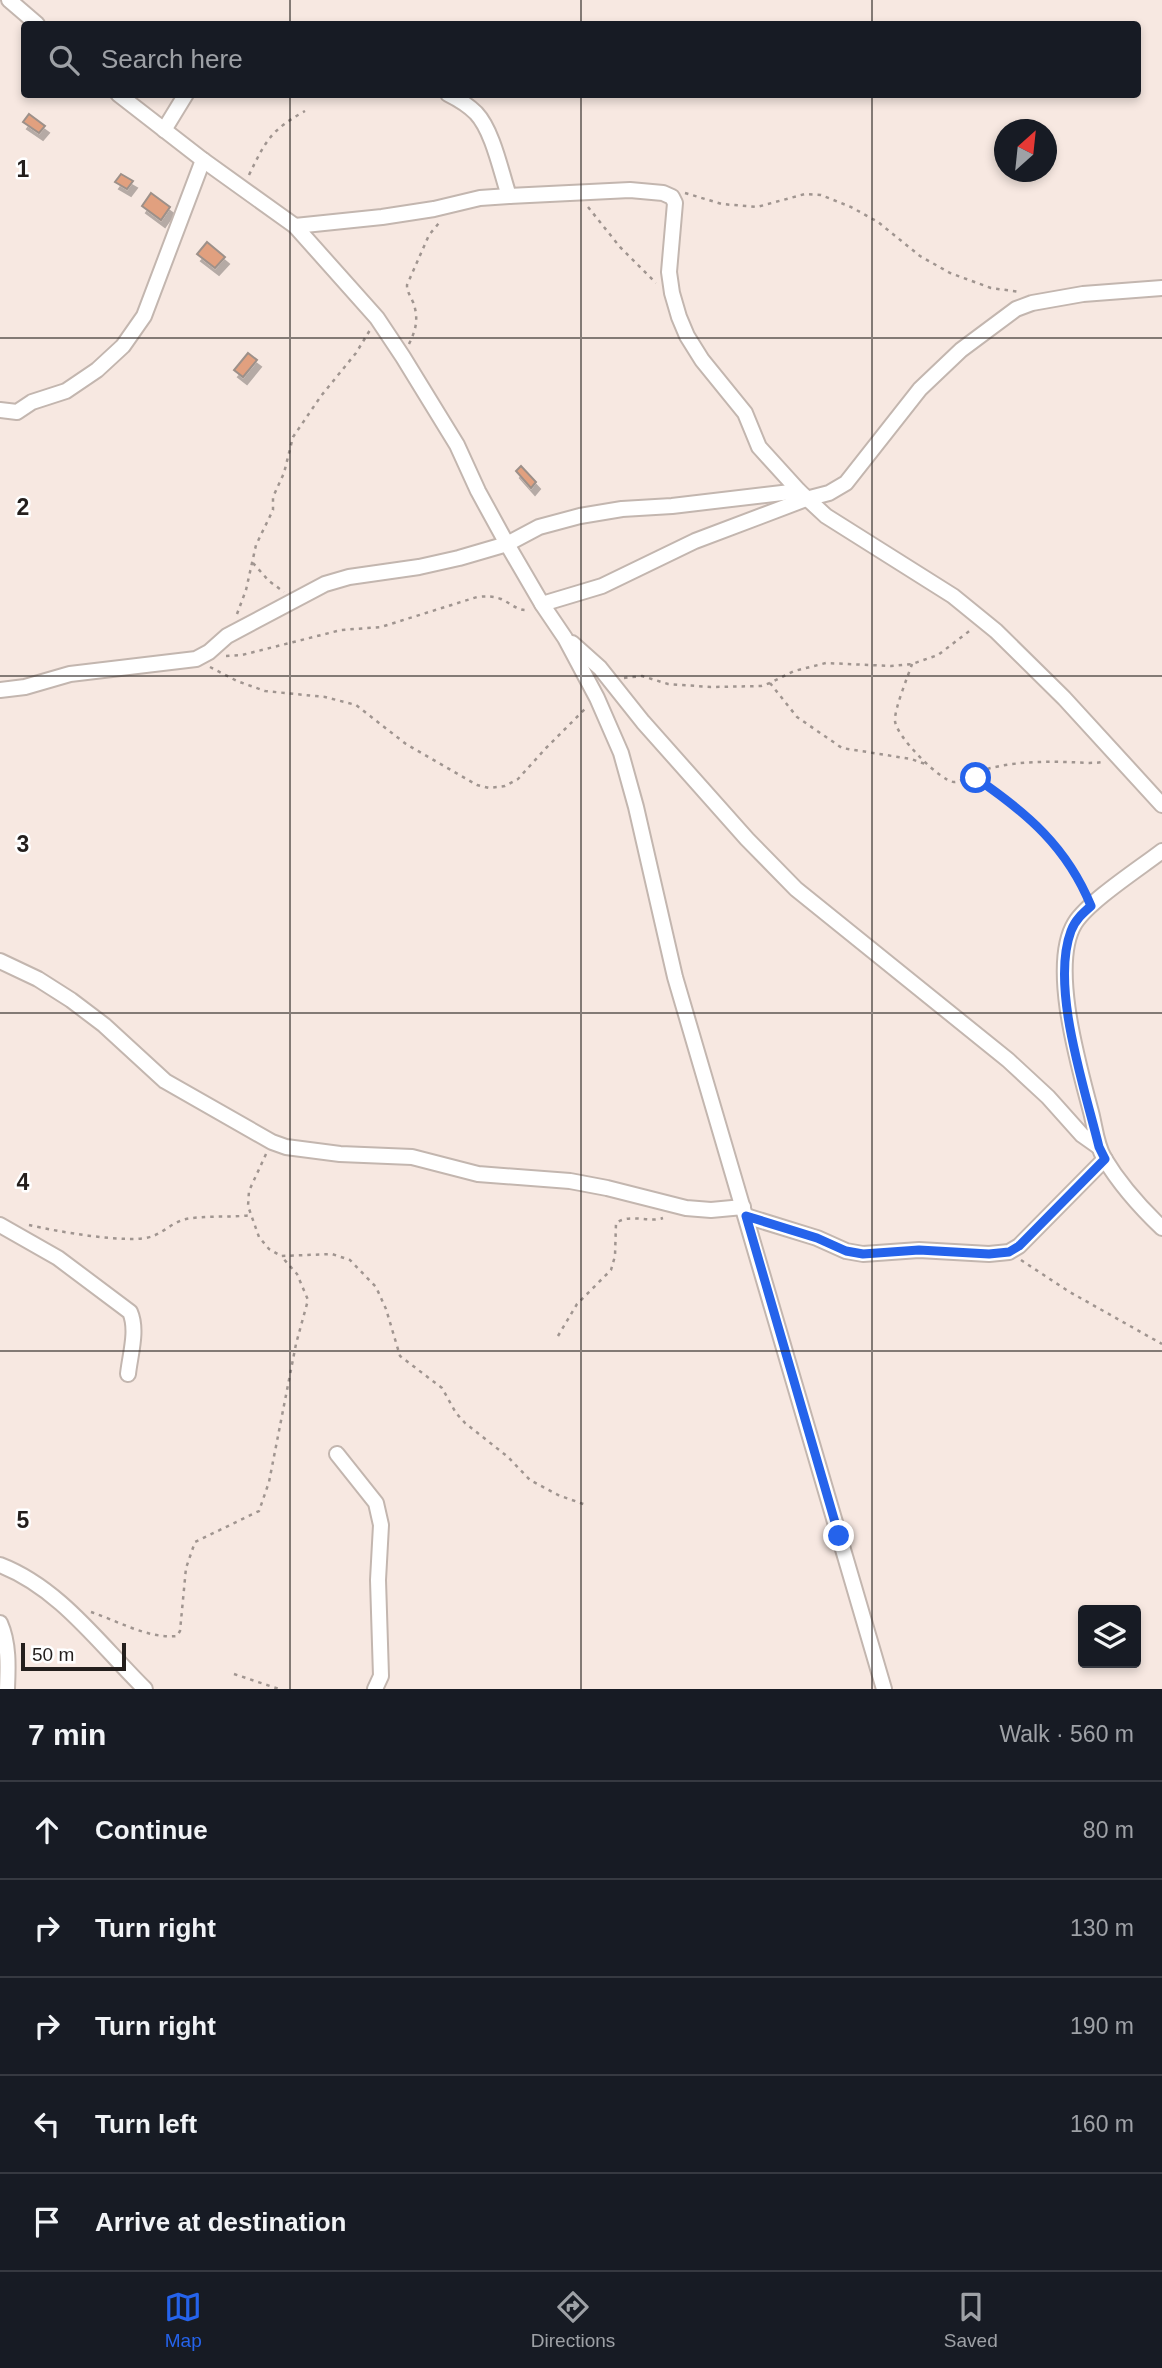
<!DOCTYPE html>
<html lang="en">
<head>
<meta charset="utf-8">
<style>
  body { margin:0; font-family:Arial,sans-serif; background:#242831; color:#f1f3f6 }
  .controls { position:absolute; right:21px; bottom:21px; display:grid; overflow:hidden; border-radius:7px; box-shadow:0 4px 10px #0003 }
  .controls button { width:63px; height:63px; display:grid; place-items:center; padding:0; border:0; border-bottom:2px solid #363941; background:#171b24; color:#f1f3f6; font:35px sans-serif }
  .compass { position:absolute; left:994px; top:119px; width:63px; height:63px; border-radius:50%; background:#171b24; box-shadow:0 4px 10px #0003; rotate:27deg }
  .scale { position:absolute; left:21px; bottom:18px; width:105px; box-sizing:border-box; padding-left:7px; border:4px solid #241f1d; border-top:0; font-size:19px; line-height:24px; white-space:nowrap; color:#241f1d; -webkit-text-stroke:5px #fff; paint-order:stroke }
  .stop { position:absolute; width:21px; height:21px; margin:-16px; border:5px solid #2563eb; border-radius:50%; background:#fff }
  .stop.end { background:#2563eb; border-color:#fff; box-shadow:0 2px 7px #0008 }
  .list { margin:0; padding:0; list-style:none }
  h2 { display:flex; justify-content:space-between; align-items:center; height:91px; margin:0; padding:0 28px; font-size:30px }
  h2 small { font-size:23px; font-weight:400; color:#9ea1a6 }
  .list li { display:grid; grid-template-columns:46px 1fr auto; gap:21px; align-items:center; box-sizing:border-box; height:98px; padding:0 28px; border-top:2px solid #363941 }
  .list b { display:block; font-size:26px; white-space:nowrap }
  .list em { font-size:23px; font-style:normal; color:#9ea1a6 }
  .icon { flex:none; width:38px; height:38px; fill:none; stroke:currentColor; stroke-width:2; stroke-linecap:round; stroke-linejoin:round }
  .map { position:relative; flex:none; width:1162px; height:1689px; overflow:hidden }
  .search { position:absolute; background:#171b24; box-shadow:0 4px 10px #0003; left:21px; right:21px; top:21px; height:77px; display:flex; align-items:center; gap:18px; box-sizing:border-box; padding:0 24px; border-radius:7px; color:#9ea1a6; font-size:26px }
  .sheet { height:581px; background:#171b24 }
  nav { display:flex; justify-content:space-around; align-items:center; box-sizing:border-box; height:98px; border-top:2px solid #363941; background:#171b24; font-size:19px; color:#9ea1a6 }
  nav a { display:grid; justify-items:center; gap:4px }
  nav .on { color:#2563eb }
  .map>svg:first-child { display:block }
  .building { fill:#e1a07f; stroke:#9d9089; stroke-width:2; filter:url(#shadow) }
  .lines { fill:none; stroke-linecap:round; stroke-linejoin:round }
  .minor-casing { stroke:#c3b6af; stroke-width:18 }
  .path { stroke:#a09590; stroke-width:2.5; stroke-dasharray:3.5 5; stroke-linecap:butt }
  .minor { stroke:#fff; stroke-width:14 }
  .route { stroke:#2563eb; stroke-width:9 }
  .grid { fill:none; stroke:#241f1d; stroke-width:2; stroke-opacity:0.55 }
  .grid-label { font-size:23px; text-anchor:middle; font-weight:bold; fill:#241f1d; stroke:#fff; stroke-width:5; stroke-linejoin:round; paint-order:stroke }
</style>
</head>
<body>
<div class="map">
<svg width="1162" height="1689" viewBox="0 0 1162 1689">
  <defs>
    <filter id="shadow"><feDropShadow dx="4" dy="7" stdDeviation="0" flood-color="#0004"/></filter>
  </defs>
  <rect width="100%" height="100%" fill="#f7e8e1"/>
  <g class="building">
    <polygon points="29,114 45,126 39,133 23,122"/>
    <polygon points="121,174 133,181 127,189 115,182"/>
    <polygon points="151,193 170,207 161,220 142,206"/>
    <polygon points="207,242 225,257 215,268 197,254"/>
    <polygon points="248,353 257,360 243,377 234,370"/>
    <polygon points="521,466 536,482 531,488 516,471"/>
  </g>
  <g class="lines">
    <defs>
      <g id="minor">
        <polyline points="9,0 37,24"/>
        <polyline points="118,94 203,160 295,226 377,318 403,357 457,445 478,491 507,544 542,604 565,638 597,698 621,753 636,807 675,977 884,1689"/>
        <path d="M 448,94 C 458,99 468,105 476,113 C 493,131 501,172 509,196"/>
        <polyline points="164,130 186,94"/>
        <polyline points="295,226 382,217 434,209 480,198 509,196 630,190 663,193 672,197 675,203 669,272 672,293 679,317 687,336 702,360 745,413 759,447 799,491 826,516 953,596 996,631 1064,698 1162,805"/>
        <polyline points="0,410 17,412 32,402 66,391 97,370 123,346 144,316 203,160"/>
        <polyline points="542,604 602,586 695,541 806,499 829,493 846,483 920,389 961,350 1016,309 1032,303 1083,294 1162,288"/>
        <polyline points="572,643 600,668 643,722 747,839 796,889 1008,1060 1048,1097 1082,1135 1099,1147"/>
        <polyline points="0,690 25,687 70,674 196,659 209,652 227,636 325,584 349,577 419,567 459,558 507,544 539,527 580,516 622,509 672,506 799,491"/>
        <path d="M 1162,851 C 1140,868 1089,901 1075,923 C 1049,965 1079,1066 1091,1112 C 1095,1127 1096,1144 1104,1158 C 1119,1183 1141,1208 1162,1228"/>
        <polyline points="0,961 38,979 71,1000 104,1025 165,1081 272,1142 286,1147 340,1154 412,1157 478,1174 570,1181 607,1188 686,1208 711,1210 743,1207"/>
        <polyline points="746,1216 817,1238 846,1251 863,1254 919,1250 989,1254 1009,1252 1019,1246 1105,1159"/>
        <path d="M 0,1225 L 58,1258 L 130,1312 C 138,1330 130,1355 128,1374"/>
        <polyline points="337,1454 376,1503 381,1525 378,1580 381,1676 375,1689"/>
        <path d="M 0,1565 C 60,1588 101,1646 145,1689"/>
        <path d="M 0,1623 C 9,1643 8,1667 7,1689"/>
      </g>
    </defs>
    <use href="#minor" class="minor-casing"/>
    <g class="path">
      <path d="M 249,175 C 266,140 271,130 305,111"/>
      <polyline points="685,193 722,204 757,207 805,194 821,195 851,207 878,222 920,256 950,273 991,288 1020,292"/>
      <polyline points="588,207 620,247 656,283"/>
      <path d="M 409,344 C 416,330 419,318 413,302 C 410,295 407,292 407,285 L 429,235 L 439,223"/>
      <polyline points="253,563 269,581 284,592"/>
      <polyline points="237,614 246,590 256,545 273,510 273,497 284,473 293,437 321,396 356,353 370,330"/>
      <path d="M 226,656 L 242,655 L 341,630 L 381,627 L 477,597 C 486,596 493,596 501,599 C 512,604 517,611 529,610"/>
      <path d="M 912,664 C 908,676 894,710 895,721 C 896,736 940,781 954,782 C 959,782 963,779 968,775 L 972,776 C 1015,802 1066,844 1085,891"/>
      <polyline points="210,667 237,681 265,691 325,697 356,705 406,744 477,785 489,788 505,786 518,779 546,748 587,707"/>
      <polyline points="624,678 642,676 668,684 711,687 761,686 770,683 794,671 826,663 891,666 912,664 938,655 972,629"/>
      <polyline points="770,683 797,717 842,748 911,759 928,765"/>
      <path d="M 971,774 C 1001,763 1032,761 1064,762 C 1077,762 1089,764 1103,762"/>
      <polyline points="266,1154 249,1191 248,1206 259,1237 269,1249 281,1256 332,1254 350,1260 376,1287 386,1309 400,1356 442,1388 456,1413 465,1423 508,1457 530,1480 558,1495 586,1505"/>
      <path d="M 29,1225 C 55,1231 130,1245 153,1236 C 164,1232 173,1222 186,1219 C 207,1215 230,1218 251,1215"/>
      <polyline points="1021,1260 1068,1291 1162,1344"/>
      <path d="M 558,1336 L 577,1304 L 611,1270 L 615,1256 L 616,1223 C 630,1213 648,1223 663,1218"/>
      <path d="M 91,1612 C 118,1621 148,1639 177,1636 L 180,1631 L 186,1568 L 195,1542 L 259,1511 L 269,1482 L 296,1344 L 308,1300 L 297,1274 L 281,1256"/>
      <polyline points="234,1674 279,1689"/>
    </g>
    <use href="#minor" class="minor"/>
  </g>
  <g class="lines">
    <path class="route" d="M 839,1536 L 746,1216 L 817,1238 L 846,1251 L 863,1254 L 919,1250 L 989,1254 L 1009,1252 L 1019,1246 L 1105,1159 L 1099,1147 C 1085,1089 1050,987 1071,931 C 1075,920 1083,913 1091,906 C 1067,847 1027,813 976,778"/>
  </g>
  <path class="grid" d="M 290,0 L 290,24M 581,0 L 581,24M 872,0 L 872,24M 290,94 L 290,1689M 581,94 L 581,1689M 872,94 L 872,1689M 0,338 L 1162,338M 0,676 L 1162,676M 0,1013 L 1162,1013M 0,1351 L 1162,1351"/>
  <g class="grid-label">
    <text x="23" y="177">1</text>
    <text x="23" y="515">2</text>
    <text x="23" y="852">3</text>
    <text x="23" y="1190">4</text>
    <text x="23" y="1528">5</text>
  </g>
</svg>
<div class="controls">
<button><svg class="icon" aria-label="layers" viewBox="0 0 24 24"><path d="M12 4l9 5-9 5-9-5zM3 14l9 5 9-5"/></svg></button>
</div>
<svg class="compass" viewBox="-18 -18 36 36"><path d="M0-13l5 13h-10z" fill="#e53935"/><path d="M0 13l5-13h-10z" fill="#9ea1a6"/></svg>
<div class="scale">50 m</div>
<div class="stop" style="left:976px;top:778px"></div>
<div class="stop end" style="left:839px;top:1536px"></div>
<div class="search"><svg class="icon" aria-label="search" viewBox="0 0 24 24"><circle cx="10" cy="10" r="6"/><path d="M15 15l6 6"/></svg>Search here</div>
</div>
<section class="sheet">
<h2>7 min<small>Walk · 560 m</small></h2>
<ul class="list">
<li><svg class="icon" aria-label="ahead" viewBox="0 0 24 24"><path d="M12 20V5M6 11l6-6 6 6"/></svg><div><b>Continue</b></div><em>80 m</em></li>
<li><svg class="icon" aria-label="right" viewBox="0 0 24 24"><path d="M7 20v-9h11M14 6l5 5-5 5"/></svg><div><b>Turn right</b></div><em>130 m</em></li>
<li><svg class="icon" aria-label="right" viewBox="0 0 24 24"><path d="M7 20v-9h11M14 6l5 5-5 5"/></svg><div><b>Turn right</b></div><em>190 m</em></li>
<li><svg class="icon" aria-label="left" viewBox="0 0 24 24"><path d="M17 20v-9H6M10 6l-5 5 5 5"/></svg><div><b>Turn left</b></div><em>160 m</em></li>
<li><svg class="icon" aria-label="arrive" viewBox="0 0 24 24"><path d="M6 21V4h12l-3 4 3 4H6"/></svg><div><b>Arrive at destination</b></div></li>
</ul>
</section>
<nav>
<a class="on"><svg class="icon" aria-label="map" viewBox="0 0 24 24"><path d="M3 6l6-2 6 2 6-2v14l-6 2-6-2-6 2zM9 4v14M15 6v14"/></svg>Map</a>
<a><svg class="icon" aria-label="directions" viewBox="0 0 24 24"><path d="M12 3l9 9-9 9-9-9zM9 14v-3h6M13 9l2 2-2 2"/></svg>Directions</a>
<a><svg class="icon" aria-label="saved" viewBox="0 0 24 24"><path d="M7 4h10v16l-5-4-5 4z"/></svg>Saved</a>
</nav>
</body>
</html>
